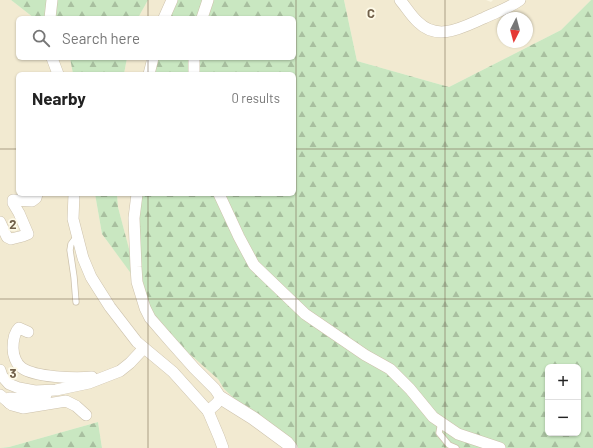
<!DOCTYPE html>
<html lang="en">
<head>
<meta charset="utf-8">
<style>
  body { margin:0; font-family:Barlow,sans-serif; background:#f2f2f2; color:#222 }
  .controls { position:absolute; right:12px; bottom:12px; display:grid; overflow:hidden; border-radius:6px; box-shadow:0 1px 3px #0004 }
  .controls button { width:36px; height:36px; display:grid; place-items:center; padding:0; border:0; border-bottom:1px solid #e0e0e0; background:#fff; color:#222; font:20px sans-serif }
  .compass { position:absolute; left:497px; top:12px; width:36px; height:36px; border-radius:50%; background:#fff; box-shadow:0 1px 3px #0004; rotate:186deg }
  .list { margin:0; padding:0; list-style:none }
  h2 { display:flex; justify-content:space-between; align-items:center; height:52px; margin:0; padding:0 16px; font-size:17px }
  h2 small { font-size:13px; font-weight:400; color:#767676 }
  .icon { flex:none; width:22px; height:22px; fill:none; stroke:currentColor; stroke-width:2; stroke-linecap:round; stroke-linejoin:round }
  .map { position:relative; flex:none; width:593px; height:448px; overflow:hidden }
  .search { position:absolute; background:#fff; box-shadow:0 1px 3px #0004; left:16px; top:16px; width:280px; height:44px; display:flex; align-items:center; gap:10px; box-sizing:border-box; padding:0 14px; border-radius:6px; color:#767676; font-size:15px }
  .panel { position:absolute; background:#fff; box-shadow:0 1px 3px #0004; left:16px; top:72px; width:280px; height:124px; border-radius:6px }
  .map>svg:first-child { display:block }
  .residential { fill:#f2ead1; fill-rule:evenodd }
  .forest { fill:url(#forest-firs); fill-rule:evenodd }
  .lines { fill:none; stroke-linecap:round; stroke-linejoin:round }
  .service-casing { stroke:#cdc2ac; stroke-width:7 }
  .minor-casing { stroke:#cdc2ac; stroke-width:12 }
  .tertiary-casing { stroke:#cdc2ac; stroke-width:14 }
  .service { stroke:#fff; stroke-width:5.5 }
  .minor { stroke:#fff; stroke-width:11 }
  .tertiary { stroke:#fff; stroke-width:13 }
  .grid { fill:none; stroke:#71604a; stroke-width:1; stroke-opacity:0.55 }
  .grid-label { font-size:13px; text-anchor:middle; font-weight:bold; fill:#71604a; stroke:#fefae8; stroke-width:3.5; stroke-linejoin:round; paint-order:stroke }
</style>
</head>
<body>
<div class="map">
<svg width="593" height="448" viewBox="0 0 593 448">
  <defs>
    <pattern id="forest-firs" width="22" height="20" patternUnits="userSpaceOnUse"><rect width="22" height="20" fill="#c9e7c1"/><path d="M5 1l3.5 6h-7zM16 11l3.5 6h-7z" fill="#a8bf9f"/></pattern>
  </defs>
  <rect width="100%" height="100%" fill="#fbf6e2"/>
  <g class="residential">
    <polygon points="0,0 11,0 34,18 18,18 18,58 70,58 73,74 18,74 18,194 95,194 102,234 137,281 118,207 117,194 138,194 218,379 224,389 290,448 102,448 98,422 9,447 0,448"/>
    <polygon points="148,0 169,0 163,18 138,18"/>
    <path d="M 344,0 L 486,0 L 491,2 L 493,0 L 591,0 L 561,30 L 449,87 L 357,61 ZM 503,18 L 527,18 L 527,42 L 503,42 Z"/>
    <polygon points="127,58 153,58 149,74 124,74"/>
  </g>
  <g class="forest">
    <polygon points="11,0 148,0 138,18 34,18"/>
    <path d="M 169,0 L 344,0 L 357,61 L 449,87 L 561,30 L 591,0 L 593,0 L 593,448 L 290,448 L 250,413 L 224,389 L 218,379 L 166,333 L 139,295 L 138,194 L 294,194 L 294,74 L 149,74 L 153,58 L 294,58 L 294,18 L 163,18 ZM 548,367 L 578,367 L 578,433 L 548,433 Z"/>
    <polygon points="70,58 127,58 124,74 73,74"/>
    <polygon points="95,194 117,194 118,207 138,283 102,234"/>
    <polygon points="98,422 102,448 0,448 9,447"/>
  </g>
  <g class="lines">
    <defs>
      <g id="service">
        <polyline points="76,302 74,277 70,250 71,244 74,240 77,237"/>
        <polyline points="441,422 439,433 449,445 456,448"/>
      </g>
      <g id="minor">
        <path d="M 400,0 C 406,7 411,16 418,22 C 438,42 463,27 484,18 C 497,12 509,8 520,0"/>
        <polyline points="50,18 52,0"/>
        <polyline points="164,18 172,0"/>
        <polyline points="202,18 208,0"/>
        <polyline points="52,58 58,74"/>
        <polyline points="194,58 194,74"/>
        <polyline points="149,74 153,58"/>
        <polyline points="74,194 73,219 83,258 91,277 96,285 110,307 137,342 173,372 208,411 216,404 221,398 215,389 194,368 170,341 150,318 145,308 137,282 136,267 134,218 137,194"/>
        <polyline points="219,194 239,237 254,265 305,314 365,355 390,369 410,389 433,417 458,434 500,448"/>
        <polyline points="0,222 7,237 11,239 23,236 28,234 19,213 13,203 13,200 32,201 36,198 37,194"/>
        <path d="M 28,332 L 19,328 C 14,333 13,341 13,348 C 13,355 16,364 22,368 C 35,377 75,379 92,377"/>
        <polyline points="0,370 2,376 9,384 19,388 35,391 56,390 89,383 120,371 130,363 144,348"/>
        <polyline points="0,395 12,405 23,408 66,401 76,406 86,415"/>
        <path d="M 9,403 L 10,398 C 22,399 35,400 46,395"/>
        <polyline points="208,411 219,437 223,448"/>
      </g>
      <polyline id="tertiary" points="221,398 253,418 287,443 291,448"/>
    </defs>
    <use href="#service" class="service-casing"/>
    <use href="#minor" class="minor-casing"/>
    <use href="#tertiary" class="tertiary-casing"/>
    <use href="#service" class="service"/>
    <use href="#minor" class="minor"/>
    <use href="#tertiary" class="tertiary"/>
  </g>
  <path class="grid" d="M 148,0 L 148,18M 296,0 L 296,448M 445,0 L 445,448M 148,58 L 148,74M 0,149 L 18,149M 294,149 L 593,149M 148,194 L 148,448M 0,299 L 593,299"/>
  <g class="grid-label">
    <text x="371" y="18">C</text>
    <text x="13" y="229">2</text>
    <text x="13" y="378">3</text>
  </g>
</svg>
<div class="controls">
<button>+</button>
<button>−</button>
</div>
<svg class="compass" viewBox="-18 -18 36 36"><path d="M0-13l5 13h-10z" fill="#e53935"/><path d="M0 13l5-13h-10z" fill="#767676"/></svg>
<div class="search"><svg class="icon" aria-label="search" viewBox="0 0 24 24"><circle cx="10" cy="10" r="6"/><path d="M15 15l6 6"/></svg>Search here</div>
<section class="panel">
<h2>Nearby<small>0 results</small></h2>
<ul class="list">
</ul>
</section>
</div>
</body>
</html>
